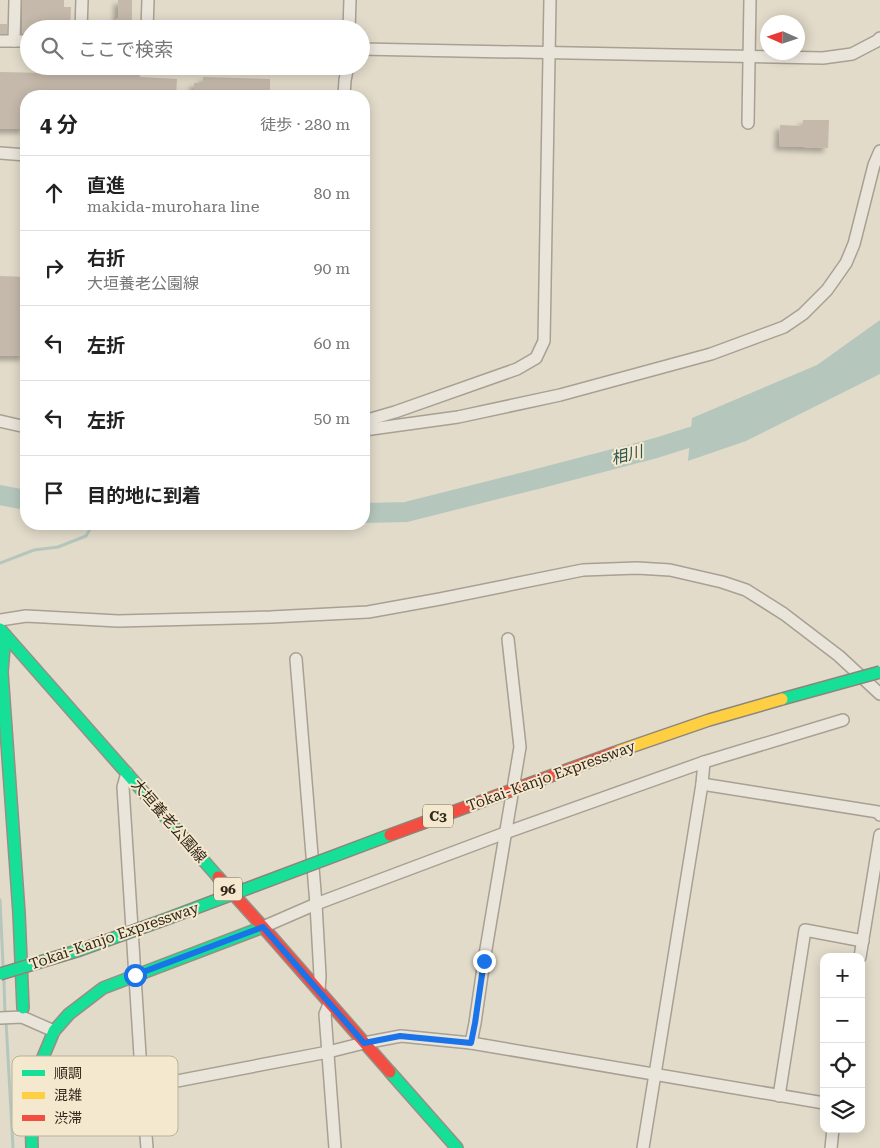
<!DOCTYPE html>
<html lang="ja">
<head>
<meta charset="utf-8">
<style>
  body { margin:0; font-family:"Roboto Serif","Noto Sans JP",serif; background:#f2f2f2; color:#222 }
  .controls { position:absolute; right:15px; bottom:15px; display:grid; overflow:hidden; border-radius:10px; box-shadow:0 2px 12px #0003 }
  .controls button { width:45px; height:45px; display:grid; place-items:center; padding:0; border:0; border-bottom:1px solid #e0e0e0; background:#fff; color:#222; font:25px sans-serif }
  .compass { position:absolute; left:760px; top:15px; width:45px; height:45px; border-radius:50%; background:#fff; box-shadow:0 2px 12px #0003; rotate:273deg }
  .stop { position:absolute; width:15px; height:15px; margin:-11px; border:4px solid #1a73e8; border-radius:50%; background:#fff }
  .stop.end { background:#1a73e8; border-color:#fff; box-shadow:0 1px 5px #0008 }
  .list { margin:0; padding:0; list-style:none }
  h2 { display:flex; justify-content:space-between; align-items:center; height:65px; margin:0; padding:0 20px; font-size:21px }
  h2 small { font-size:16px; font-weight:400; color:#767676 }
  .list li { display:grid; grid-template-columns:32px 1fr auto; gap:15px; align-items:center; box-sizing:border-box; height:75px; padding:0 20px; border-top:1px solid #e0e0e0 }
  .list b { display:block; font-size:19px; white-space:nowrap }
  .list p { margin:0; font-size:16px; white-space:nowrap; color:#767676 }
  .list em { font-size:16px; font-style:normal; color:#767676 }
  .icon { flex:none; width:28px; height:28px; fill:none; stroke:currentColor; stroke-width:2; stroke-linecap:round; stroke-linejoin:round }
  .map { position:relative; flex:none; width:880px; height:1148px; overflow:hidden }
  .search { position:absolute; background:#fff; box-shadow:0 2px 12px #0003; left:20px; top:20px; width:350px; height:55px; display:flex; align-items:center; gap:12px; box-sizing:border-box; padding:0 18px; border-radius:28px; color:#767676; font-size:19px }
  .panel { position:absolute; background:#fff; box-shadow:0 2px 12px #0003; left:20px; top:90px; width:350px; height:440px; border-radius:20px }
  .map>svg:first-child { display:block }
  .water { fill:#b5c7bc }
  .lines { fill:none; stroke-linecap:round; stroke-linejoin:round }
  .stream { stroke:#b5c7bc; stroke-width:3 }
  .river { stroke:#b5c7bc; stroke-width:20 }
  .building { fill:#c5b9ab; filter:url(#shadow) }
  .street-casing { stroke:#a7a093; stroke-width:14 }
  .fast-casing { stroke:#968f84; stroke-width:14 }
  .jam-casing { stroke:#968f84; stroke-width:14 }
  .street { stroke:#eae5db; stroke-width:11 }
  .fast { stroke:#16e098; stroke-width:11 }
  .jam { stroke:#f24e42; stroke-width:11 }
  .fast-bridge-casing { stroke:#8c857a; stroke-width:14; stroke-linecap:butt }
  .slow-bridge-casing { stroke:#8c857a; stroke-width:14; stroke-linecap:butt }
  .jam-bridge-casing { stroke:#8c857a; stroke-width:14; stroke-linecap:butt }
  .fast-bridge { stroke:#16e098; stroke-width:11 }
  .slow-bridge { stroke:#ffcf43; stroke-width:11 }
  .jam-bridge { stroke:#f24e42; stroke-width:11 }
  .route { stroke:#1a73e8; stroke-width:6 }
  .labels { text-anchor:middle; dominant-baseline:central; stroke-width:4; stroke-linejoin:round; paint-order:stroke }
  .shield { fill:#f4e9cf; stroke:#6e6252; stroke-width:1 }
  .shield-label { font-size:14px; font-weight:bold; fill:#34281c }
  .street-label { font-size:15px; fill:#34281c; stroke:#f4e9cf }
  .water-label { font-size:16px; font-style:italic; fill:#2c5451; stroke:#f4e9cf }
  .key { fill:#f4e9cf; stroke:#baaf99; stroke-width:1 }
  .key-label { font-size:14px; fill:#34281c }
</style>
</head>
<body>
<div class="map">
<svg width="880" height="1148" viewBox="0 0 880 1148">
  <defs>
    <filter id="shadow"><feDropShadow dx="-4.5" dy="4.5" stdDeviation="2.5" flood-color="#0004"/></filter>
  </defs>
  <rect width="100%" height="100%" fill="#e2dbca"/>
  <polygon class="water" points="880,320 880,374 746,441 688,461 692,418 817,365"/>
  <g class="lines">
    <g class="stream">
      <polyline points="0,563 34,550 58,547 86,536 93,524"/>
      <polyline points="0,900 3,965"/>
      <polyline points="4,981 5,1015"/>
      <polyline points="6,1021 13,1148"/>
    </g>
    <g class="river">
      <polyline points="0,495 26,500"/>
      <polyline points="364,513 406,512 537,479 656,448 716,429"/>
    </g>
  </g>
  <g class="building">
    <polygon points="22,0 64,0 64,7 71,7 70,29 29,29 29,34 22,34"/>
    <polygon points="118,0 132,0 132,20 140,21 140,29 116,29 116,18 118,18"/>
    <rect x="0" y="24" width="7" height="10"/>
    <polygon points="0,72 140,75 140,77 177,79 176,96 26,96 26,129 0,129"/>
    <polygon points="203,77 270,79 270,96 203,96 203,93 194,93 194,83 203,83"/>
    <polygon points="803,120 829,120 828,148 779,146 780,125 802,126"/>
    <polygon points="0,276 26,277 26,356 0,356"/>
  </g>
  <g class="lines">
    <defs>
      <g id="street">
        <polyline points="81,29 82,0"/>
        <polyline points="147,29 148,0"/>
        <polyline points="349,29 350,0"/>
        <polyline points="0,41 29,41"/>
        <polyline points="14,41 15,0"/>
        <polyline points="361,49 823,58 852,54 877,41 880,38"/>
        <polyline points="344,96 345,80 348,66"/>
        <polyline points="748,123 750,0"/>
        <polyline points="0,153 26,155"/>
        <polyline points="0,421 26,427"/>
        <polyline points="364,421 395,412 517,369 536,358 544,341 550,0"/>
        <polyline points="364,430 458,417 560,395 711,354 784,327 803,314 827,290 846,263 854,244 874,165 880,151"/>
        <polyline points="0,620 26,616 118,621 271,617 368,612 440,599 583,570 637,568 670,570 722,582 746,590 784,614 839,656 880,694"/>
        <polyline points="296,659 316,904 320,976 319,991"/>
        <polyline points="127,773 123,787 142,1087 147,1148"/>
        <polyline points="702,784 878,812 880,815"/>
        <polyline points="263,927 316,904 505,833 704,762 843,720"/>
        <polyline points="860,957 880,835"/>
        <polyline points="329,1004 325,1014 335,1148"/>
        <polyline points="0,1018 22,1017 54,1031"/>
        <polyline points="471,1043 475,1023 484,961 520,747 508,639"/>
        <polyline points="779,1096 805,930 863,941"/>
        <polyline points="31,1109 328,1052 364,1043 401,1036 471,1043 824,1103"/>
        <polyline points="643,1148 702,784 704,762"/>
        <polyline points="831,1148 833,1129"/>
      </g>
      <g id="fast">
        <polyline points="0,629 218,877"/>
        <polyline points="5,635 2,672 19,913 23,1008"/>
        <polyline points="390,1072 457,1148"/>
        <polyline points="32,1148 31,1109 33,1087 36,1074 54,1031 69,1014 103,988 263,927"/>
      </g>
      <polyline id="jam" points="218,877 263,927 390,1072"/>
    </defs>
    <use href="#street" class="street-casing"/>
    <use href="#fast" class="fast-casing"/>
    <use href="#jam" class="jam-casing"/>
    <use href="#street" class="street"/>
    <use href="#fast" class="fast"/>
    <use href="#jam" class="jam"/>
    <defs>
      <g id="fast-bridge">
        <polyline points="782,699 880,672"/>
        <polyline points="0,974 80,950 169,918 390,835"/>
      </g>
      <polyline id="slow-bridge" points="616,752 709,720 782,699"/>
      <polyline id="jam-bridge" points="390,835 616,752"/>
    </defs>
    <use href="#fast-bridge" class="fast-bridge-casing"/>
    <use href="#slow-bridge" class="slow-bridge-casing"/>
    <use href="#jam-bridge" class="jam-bridge-casing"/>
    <use href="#fast-bridge" class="fast-bridge"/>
    <use href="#slow-bridge" class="slow-bridge"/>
    <use href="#jam-bridge" class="jam-bridge"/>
  </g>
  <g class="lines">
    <polyline class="route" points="135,975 263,927 364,1043 400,1036 471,1043 475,1023 484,961"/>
  </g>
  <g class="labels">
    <g class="shield">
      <rect x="423" y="804.5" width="30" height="23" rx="4"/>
      <rect x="214" y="877.5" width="28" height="23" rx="4"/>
    </g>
    <g class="shield-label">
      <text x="438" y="816">C3</text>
      <text x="228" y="889">96</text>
    </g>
    <g class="street-label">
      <text transform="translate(551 776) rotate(-20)">Tokai-Kanjo Expressway</text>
      <text transform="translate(169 821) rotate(49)">大垣養老公園線</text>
      <text transform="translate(114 936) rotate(-19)">Tokai-Kanjo Expressway</text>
    </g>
    <g class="water-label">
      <text transform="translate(627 455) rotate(-14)">相川</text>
    </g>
  </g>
  <rect x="12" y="1056" width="166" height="80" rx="8" class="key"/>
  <rect x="22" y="1070" width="23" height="6" fill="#16e098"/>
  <rect x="22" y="1092" width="23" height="7" fill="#ffcf43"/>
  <rect x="22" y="1115" width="23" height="6" fill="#f24e42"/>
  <g class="key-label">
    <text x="54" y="1078">順調</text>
    <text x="54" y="1100">混雑</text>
    <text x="54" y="1123">渋滞</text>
  </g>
</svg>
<div class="controls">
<button>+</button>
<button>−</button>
<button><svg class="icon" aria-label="locate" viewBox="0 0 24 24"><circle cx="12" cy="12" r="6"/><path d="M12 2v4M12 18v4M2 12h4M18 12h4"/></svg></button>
<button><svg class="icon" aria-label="layers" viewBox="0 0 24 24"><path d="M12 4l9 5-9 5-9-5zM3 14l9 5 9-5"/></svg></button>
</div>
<svg class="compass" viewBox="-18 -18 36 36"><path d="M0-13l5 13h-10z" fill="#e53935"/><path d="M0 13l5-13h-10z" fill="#767676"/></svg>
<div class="stop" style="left:135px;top:975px"></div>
<div class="stop end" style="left:484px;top:961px"></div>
<div class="search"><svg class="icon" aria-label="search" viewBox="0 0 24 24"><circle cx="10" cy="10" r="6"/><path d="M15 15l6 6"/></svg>ここで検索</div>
<section class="panel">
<h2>4 分<small>徒歩 · 280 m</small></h2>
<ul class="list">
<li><svg class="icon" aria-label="ahead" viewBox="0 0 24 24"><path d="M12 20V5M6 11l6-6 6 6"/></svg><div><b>直進</b><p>makida-murohara line</p></div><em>80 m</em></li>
<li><svg class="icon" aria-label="right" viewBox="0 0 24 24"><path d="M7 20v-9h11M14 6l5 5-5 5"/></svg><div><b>右折</b><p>大垣養老公園線</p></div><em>90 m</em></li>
<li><svg class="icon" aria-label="left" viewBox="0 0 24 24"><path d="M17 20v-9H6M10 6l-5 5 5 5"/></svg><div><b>左折</b></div><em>60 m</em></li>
<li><svg class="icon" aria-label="left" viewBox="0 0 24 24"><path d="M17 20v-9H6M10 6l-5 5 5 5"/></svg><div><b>左折</b></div><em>50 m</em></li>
<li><svg class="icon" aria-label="arrive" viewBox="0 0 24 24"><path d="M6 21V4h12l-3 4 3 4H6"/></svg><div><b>目的地に到着</b></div></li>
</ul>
</section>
</div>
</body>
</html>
